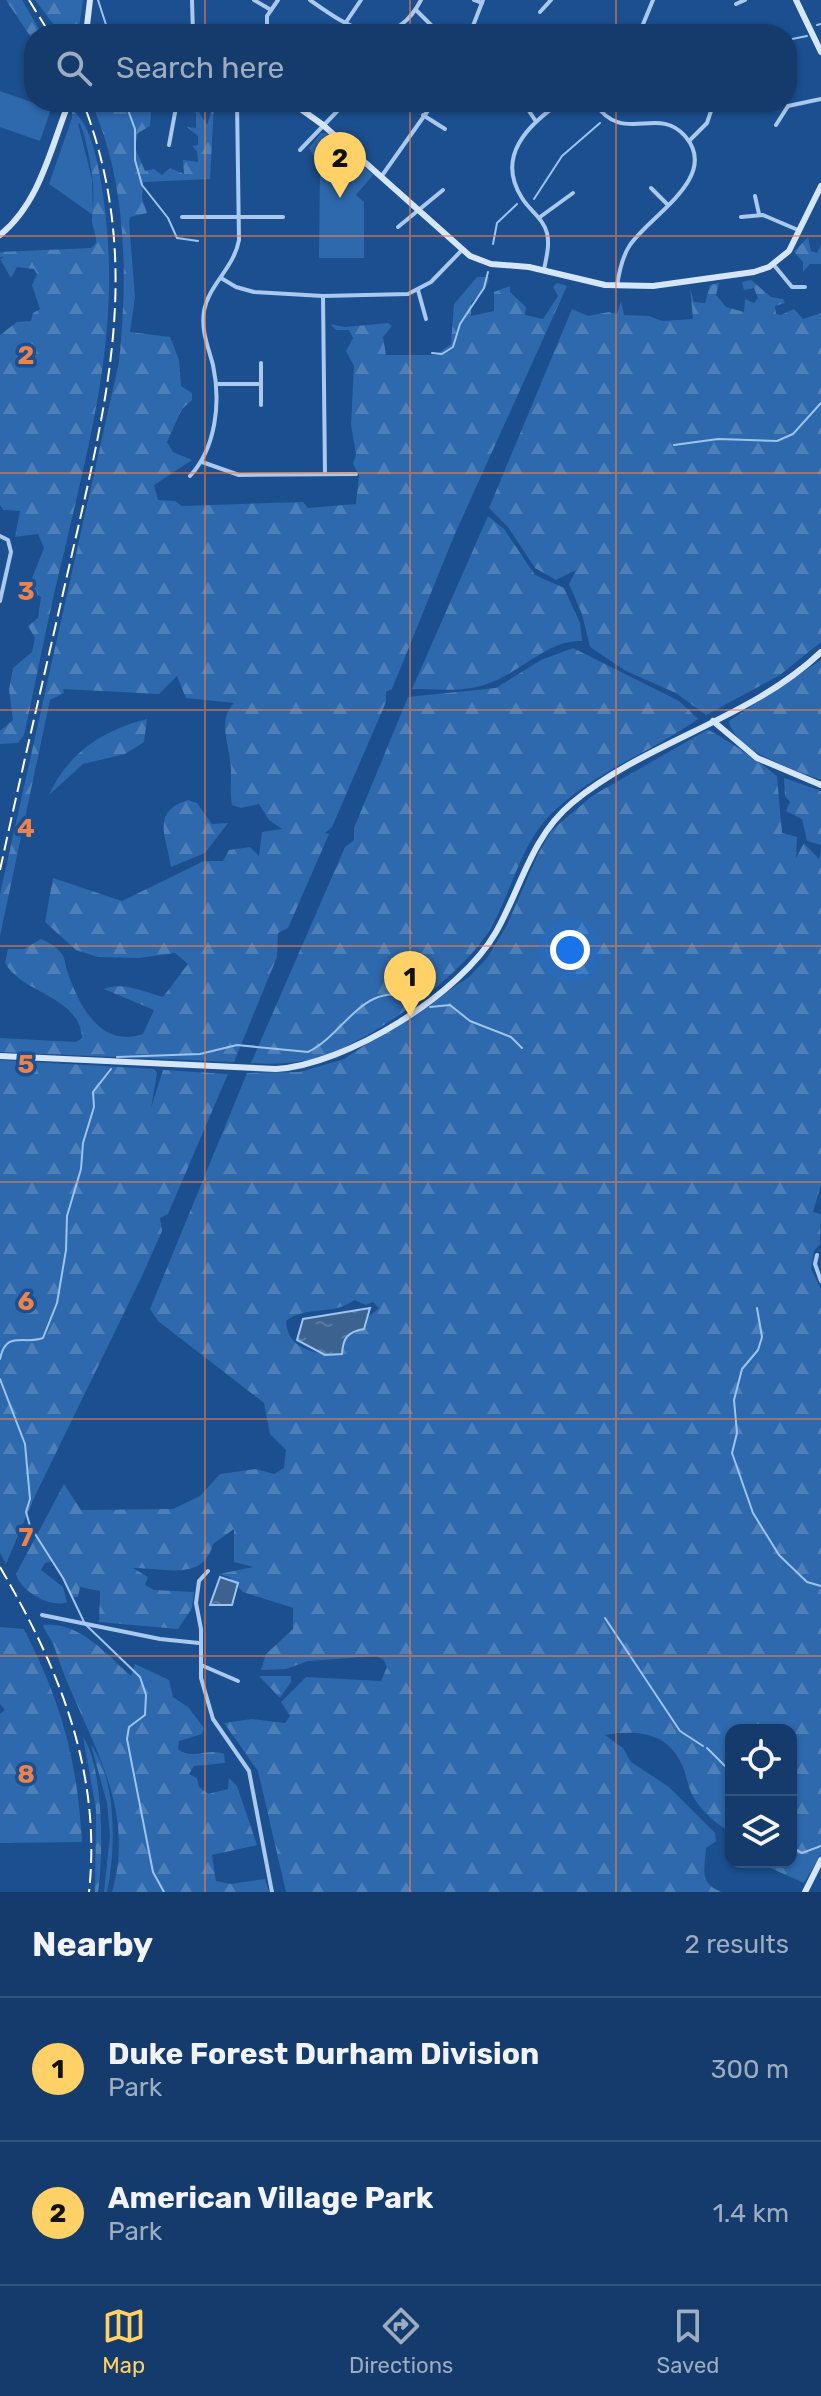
<!DOCTYPE html>
<html lang="en">
<head>
<meta charset="utf-8">
<style>
  body { margin:0; font-family:Rubik,sans-serif; background:#1d4271; color:#f1f3f6 }
  .controls { position:absolute; right:24px; bottom:24px; display:grid; overflow:hidden; border-radius:16px; box-shadow:0 2px 6px #0004 }
  .controls button { width:72px; height:72px; display:grid; place-items:center; padding:0; border:0; border-bottom:2px solid #33557e; background:#143b6b; color:#f1f3f6; font:40px sans-serif }
  .you { position:absolute; left:570px; top:950px; width:28px; height:28px; margin:-20px; border:6px solid #fff; border-radius:50%; background:#1a73e8; box-shadow:0 0 0 12px #1a73e833 }
  .badge { display:grid; place-items:center; width:52px; height:52px; border-radius:50%; background:#ffd166; color:#111; font-size:26px; font-weight:700 }
  .pin { position:absolute; translate:-50% -66px; filter:drop-shadow(0 2px 4px #0008) }
  .pin::after { content:''; position:absolute; top:42px; width:28px; height:24px; background:inherit; clip-path:polygon(0 0,100% 0,50% 100%) }
  .list { margin:0; padding:0; list-style:none }
  h2 { display:flex; justify-content:space-between; align-items:center; height:104px; margin:0; padding:0 32px; font-size:34px }
  h2 small { font-size:26px; font-weight:400; color:#9dadc1 }
  .list li { display:grid; grid-template-columns:52px 1fr auto; gap:24px; align-items:center; box-sizing:border-box; height:144px; padding:0 32px; border-top:2px solid #33557e }
  .list b { display:block; font-size:30px; white-space:nowrap }
  .list p { margin:0; font-size:26px; white-space:nowrap; color:#9dadc1 }
  .list em { font-size:26px; font-style:normal; color:#9dadc1 }
  .icon { flex:none; width:44px; height:44px; fill:none; stroke:currentColor; stroke-width:2; stroke-linecap:round; stroke-linejoin:round }
  .map { position:relative; flex:none; width:821px; height:1892px; overflow:hidden }
  .search { position:absolute; background:#143b6b; box-shadow:0 2px 6px #0004; left:24px; right:24px; top:24px; height:88px; display:flex; align-items:center; gap:20px; box-sizing:border-box; padding:0 28px; border-radius:32px; color:#9dadc1; font-size:30px }
  .sheet { height:392px; background:#143b6b }
  nav { display:flex; justify-content:space-around; align-items:center; box-sizing:border-box; height:112px; border-top:2px solid #33557e; background:#143b6b; font-size:22px; color:#9dadc1 }
  nav a { display:grid; justify-items:center; gap:4px }
  nav .on { color:#ffd166 }
  .map>svg:first-child { display:block }
  .green { fill:#2e69ad }
  .forest { fill:url(#forest-firs); fill-rule:evenodd }
  .water { fill:url(#water-ripples); stroke:#9cc4f0; stroke-width:2 }
  .lines { fill:none; stroke-linecap:round; stroke-linejoin:round }
  .stream { stroke:#9cc4f0; stroke-width:2 }
  .street { stroke:#a9c9ee; stroke-width:4 }
  .secondary { stroke:#d6e6fa; stroke-width:6 }
  .rail { stroke:#fff; stroke-width:2; stroke-dasharray:14 6; stroke-linecap:butt }
  .grid { fill:none; stroke:#ee8249; stroke-width:2; stroke-opacity:0.55 }
  .grid-label { font-size:26px; text-anchor:middle; font-weight:bold; fill:#ee8249; stroke:#1b4f8f; stroke-width:7; stroke-linejoin:round; paint-order:stroke }
</style>
</head>
<body>
<div class="map">
<svg width="821" height="1892" viewBox="0 0 821 1892">
  <defs>
    <pattern id="forest-firs" width="22" height="20" patternUnits="userSpaceOnUse" patternTransform="scale(2)"><rect width="22" height="20" fill="#2e69ad"/><path d="M5 1l3.5 6h-7zM16 11l3.5 6h-7z" fill="#4d80b9"/></pattern>
    <pattern id="water-ripples" width="26" height="14" patternUnits="userSpaceOnUse" patternTransform="scale(2)"><rect width="26" height="14" fill="#3c6290"/><path d="M2 4q2-2 4 0t4 0M15 11q2-2 4 0t4 0" fill="none" stroke="#597aa1"/></pattern>
  </defs>
  <rect width="100%" height="100%" fill="#1b4f8f"/>
  <g class="green">
    <polygon points="0,91 51,109 40,141 0,127"/>
    <polygon points="72,118 77,119 92,179 93,215 49,184"/>
    <polygon points="321,133 326,133 373,175 356,195 364,202 364,258 319,258 320,167 309,148"/>
  </g>
  <g class="forest">
    <polygon points="6,0 22,0 42,34 34,34 34,42"/>
    <polygon points="35,0 83,0 78,34 61,34"/>
    <path d="M 91,102 L 135,102 L 144,111 L 152,103 L 150,126 L 138,133 L 135,148 L 145,171 L 154,169 L 162,175 L 170,168 L 184,174 L 183,160 L 198,162 L 197,151 L 192,146 L 198,145 L 198,136 L 187,127 L 196,128 L 196,114 L 189,106 L 196,107 L 207,125 L 214,104 L 210,179 L 143,182 L 142,198 L 147,213 L 130,217 L 129,221 L 135,297 L 130,332 L 170,337 L 179,360 L 181,386 L 192,393 L 192,400 L 182,409 L 167,442 L 173,452 L 192,460 L 154,485 L 158,500 L 175,501 L 182,506 L 303,502 L 308,508 L 356,504 L 359,475 L 353,464 L 356,454 L 351,425 L 354,366 L 346,351 L 353,338 L 349,330 L 336,330 L 330,324 L 345,327 L 388,323 L 392,326 L 383,337 L 386,355 L 436,355 L 451,344 L 454,304 L 477,277 L 489,277 C 487,292 480,293 471,303 L 471,316 L 494,311 L 494,292 L 510,286 L 510,292 L 526,307 L 525,315 L 543,319 L 558,296 L 553,287 L 557,283 L 567,286 L 454,536 L 392,689 L 386,692 L 386,702 L 332,827 L 325,833 L 329,834 L 288,928 L 278,933 L 277,957 L 234,1062 L 0,1052 L 0,1038 L 76,1042 L 82,1038 C 80,996 22,994 5,963 L 8,949 L 24,949 L 41,939 C 48,942 56,946 61,953 C 65,957 65,964 67,970 C 78,1005 101,1049 143,1034 L 154,1010 L 104,989 C 121,981 146,992 163,997 L 188,964 L 175,953 L 139,958 L 98,957 L 76,950 L 45,922 L 53,878 L 122,901 L 204,861 L 223,861 L 229,850 L 250,847 L 259,856 L 262,832 L 282,829 L 269,820 L 259,804 L 241,808 L 232,805 C 230,794 231,783 231,772 C 231,748 216,721 234,703 L 186,698 L 177,676 L 159,694 L 63,689 L 64,693 L 50,700 L 0,936 L 0,894 L 119,362 C 128,276 127,182 91,102 Z"/>
    <path d="M 72,110 C 90,124 96,155 100,176 C 124,310 96,415 66,544 C 50,607 38,672 24,735 L 18,743 L 0,744 L 0,731 L 13,720 L 9,690 L 13,668 L 32,652 L 35,638 L 28,626 L 38,618 L 41,597 L 27,591 L 44,548 L 38,534 L 15,537 L 20,511 L 3,510 L 0,505 L 0,335 L 17,322 L 31,321 L 33,313 L 40,309 L 32,285 L 37,274 L 34,269 L 17,267 L 11,278 L 0,259 L 4,257 L 0,257 L 0,252 L 91,248 L 96,243 C 97,234 91,226 92,218 C 96,187 91,162 83,131 L 80,124 L 72,121 Z"/>
    <polygon points="808,237 811,251 817,253 821,245 821,264 810,264 803,272 803,262 794,252"/>
    <polygon points="751,280 771,297 783,299 785,303 775,306 776,314 781,315 794,309 803,319 821,313 821,642 780,675 706,715 676,693 626,671 590,647 582,614 569,584 576,570 556,580 535,568 508,527 489,508 572,309 588,316 609,312 617,314 621,301 624,315 649,316 662,321 693,319 690,288 694,302 705,303 710,285 719,283 716,295 726,307 744,312 745,299 754,303 758,298 754,288 744,290 742,282"/>
    <path d="M 488,516 L 504,529 L 535,575 L 564,588 L 580,623 L 582,641 C 550,639 521,671 492,682 C 467,693 439,689 412,689 Z"/>
    <path d="M 573,648 L 679,701 L 698,719 C 650,753 593,772 550,815 C 520,846 512,891 491,928 C 463,975 380,1034 329,1054 C 305,1063 277,1065 251,1063 L 345,847 L 354,840 L 354,828 L 408,697 L 496,688 L 541,660 Z"/>
    <path d="M 821,660 L 821,780 C 795,770 734,751 729,721 Z"/>
    <path d="M 147,719 L 144,742 L 125,754 L 83,764 L 49,795 C 68,753 103,730 147,719 Z"/>
    <path d="M 707,730 C 716,731 766,767 777,776 L 782,833 L 797,837 L 796,858 L 804,843 L 819,859 L 821,850 L 821,1185 L 813,1212 L 821,1214 L 820,1244 L 814,1251 L 811,1269 L 821,1289 L 821,1854 L 804,1883 L 757,1862 L 791,1862 L 791,1730 L 731,1730 L 731,1833 C 717,1824 703,1813 694,1798 C 687,1787 687,1774 681,1763 C 666,1731 635,1730 605,1735 L 623,1748 L 631,1762 L 669,1787 L 715,1833 L 716,1841 L 706,1848 C 705,1869 698,1883 722,1892 L 286,1892 L 258,1771 L 224,1723 L 252,1719 L 285,1723 L 290,1716 L 281,1702 L 306,1677 L 381,1681 L 387,1667 L 384,1660 L 376,1656 L 308,1661 L 286,1669 L 261,1670 L 266,1654 L 293,1629 L 293,1608 L 243,1592 L 229,1577 L 219,1574 L 253,1567 L 234,1562 L 234,1529 L 213,1544 C 203,1583 162,1567 133,1568 L 148,1577 L 145,1585 L 154,1590 L 194,1592 L 192,1608 L 178,1629 L 99,1622 L 100,1591 L 80,1587 L 78,1597 L 72,1597 L 53,1561 L 45,1563 L 41,1570 L 63,1587 L 67,1602 C 51,1609 19,1590 16,1574 L 64,1484 L 81,1510 L 173,1509 L 200,1496 L 220,1474 L 256,1469 L 274,1474 L 284,1468 L 286,1450 L 270,1434 L 264,1403 L 158,1321 L 150,1309 L 247,1073 L 300,1072 L 344,1059 L 469,977 L 487,958 L 506,927 L 538,854 L 552,830 L 592,796 ZM 354,1300 L 366,1305 L 373,1302 L 379,1308 L 344,1338 L 341,1354 C 317,1355 287,1350 286,1321 C 306,1305 335,1316 354,1300 Z"/>
    <polygon points="784,778 821,791 821,845 807,841 802,819 786,811 790,802 785,796"/>
    <path d="M 188,800 L 197,803 L 212,824 L 228,823 L 205,853 L 171,867 C 168,839 149,812 188,800 Z"/>
    <polygon points="0,1060 154,1069 157,1073 151,1108 163,1070 228,1074 168,1214 160,1218 162,1231 142,1276 33,1500 6,1564 0,1553"/>
    <path d="M 43,1625 C 80,1621 106,1654 131,1676 L 135,1664 L 169,1680 L 173,1697 L 188,1707 L 204,1728 L 202,1734 L 179,1741 L 178,1749 C 192,1761 209,1747 224,1754 L 225,1763 L 194,1766 L 189,1774 L 197,1778 L 199,1787 L 208,1794 L 228,1789 L 229,1778 L 237,1786 L 257,1845 L 212,1855 L 216,1881 L 231,1884 L 265,1879 L 269,1892 L 112,1892 C 139,1800 80,1729 54,1646 C 51,1638 45,1633 43,1625 Z"/>
    <path d="M 0,1627 L 24,1629 C 62,1704 77,1759 82,1842 L 0,1843 L 0,1714 L 5,1710 L 0,1704 Z"/>
    <polygon points="259,1676 291,1676 291,1682 280,1698"/>
    <path d="M 83,1737 C 103,1765 104,1854 98,1892 L 95,1892 L 96,1809 Z"/>
    <path d="M 91,1745 C 117,1780 116,1848 107,1892 L 104,1892 L 110,1836 L 107,1803 Z"/>
  </g>
  <g class="water">
    <path d="M 370,1308 L 364,1329 C 348,1332 343,1337 342,1354 L 325,1355 L 297,1340 L 303,1319 Z"/>
    <polygon points="220,1577 238,1583 232,1605 210,1605"/>
  </g>
  <g class="lines">
    <g class="stream">
      <polyline points="98,0 109,34"/>
      <polyline points="817,25 821,24"/>
      <polyline points="787,40 807,36"/>
      <polyline points="125,102 135,129 135,160 142,185 168,218 177,238 198,241"/>
      <polyline points="627,102 628,102"/>
      <polyline points="605,107 613,102"/>
      <polyline points="534,199 562,156 600,123"/>
      <polyline points="493,244 497,223 517,204"/>
      <polyline points="432,353 442,354 453,347 460,324 484,288 488,272"/>
      <polyline points="674,445 718,439 777,441 793,434 821,403"/>
      <polyline points="430,1007 450,1005 470,1021 511,1037 522,1048"/>
      <path d="M 117,1057 L 200,1054 L 237,1045 L 308,1052 C 348,1032 363,977 418,1000"/>
      <polyline points="757,1308 762,1337 758,1350 742,1369 734,1400 737,1433 732,1453 753,1513 779,1555 807,1582 821,1586"/>
      <path d="M 0,1359 C 6,1330 23,1345 43,1338 L 57,1303 L 66,1250 L 67,1216 L 81,1169 L 83,1143 L 94,1107 L 93,1092 L 111,1069"/>
      <polyline points="0,1379 25,1444 30,1499 26,1512 30,1526 63,1578 85,1624 140,1677 146,1695 145,1715 129,1727 127,1739 153,1872 164,1892"/>
      <polyline points="605,1618 680,1731 703,1746"/>
      <polyline points="707,1748 731,1772"/>
      <polyline points="791,1847 802,1853 821,1846"/>
    </g>
    <g class="street">
      <polyline points="192,0 193,34"/>
      <polyline points="254,0 271,10"/>
      <path d="M 310,0 C 348,27 391,57 421,0"/>
      <polyline points="474,0 482,3"/>
      <polyline points="736,4 745,0"/>
      <polyline points="416,10 440,34"/>
      <polyline points="540,12 551,0"/>
      <polyline points="267,34 267,16 278,0"/>
      <polyline points="338,34 361,0"/>
      <polyline points="466,34 471,31 483,0"/>
      <polyline points="639,34 653,0"/>
      <polyline points="523,102 535,120"/>
      <path d="M 594,102 C 623,147 657,104 685,136 C 721,177 649,216 630,245 C 622,257 619,272 617,286"/>
      <polyline points="423,115 445,129"/>
      <polyline points="776,125 788,106 821,99"/>
      <polyline points="689,141 707,123 714,102"/>
      <polyline points="169,145 177,102"/>
      <polyline points="300,150 346,102"/>
      <polyline points="381,177 434,102"/>
      <polyline points="651,188 668,205"/>
      <polyline points="755,196 759,214"/>
      <polyline points="182,217 283,217"/>
      <polyline points="540,217 573,193"/>
      <polyline points="741,217 763,215 798,230"/>
      <polyline points="398,227 443,190"/>
      <polyline points="773,264 792,287 805,287"/>
      <path d="M 544,270 C 546,258 550,246 547,233 C 543,218 530,211 522,198 C 495,156 529,124 561,102"/>
      <polyline points="221,278 236,287 254,292 323,296 408,294 431,282 462,250"/>
      <polyline points="418,290 426,319"/>
      <polyline points="323,297 325,474"/>
      <polyline points="216,384 261,384"/>
      <polyline points="261,405 261,363"/>
      <polyline points="202,462 239,475 356,474"/>
      <path d="M 190,476 C 216,448 221,402 213,365 C 208,346 201,331 204,311 C 209,284 234,268 239,240 L 237,102"/>
      <polyline points="0,536 8,540 11,552 0,601"/>
      <polyline points="817,1255 815,1264 821,1281"/>
      <polyline points="208,1571 199,1581 196,1603 201,1629 201,1678 213,1719 249,1771 272,1892"/>
      <polyline points="42,1615 160,1639 199,1643"/>
      <polyline points="201,1665 238,1681"/>
    </g>
    <g class="secondary">
      <polyline points="796,0 821,52"/>
      <polyline points="86,34 90,0"/>
      <polyline points="291,102 323,125 470,256 491,264 529,267 605,285 653,286 754,272 769,267 789,251 821,186"/>
      <path d="M 0,235 C 40,203 51,147 69,102"/>
      <polyline points="713,721 757,758 821,785"/>
      <path d="M 0,1056 L 276,1069 C 346,1065 461,994 496,932 C 521,888 531,837 572,803 C 647,741 751,719 821,652"/>
      <polyline points="805,1892 821,1860"/>
    </g>
    <g class="rail">
      <polyline points="29,0 50,34"/>
      <path d="M 0,870 C 22,769 46,668 69,567 C 106,405 145,264 83,102"/>
      <path d="M 0,1567 C 59,1668 102,1772 89,1892"/>
    </g>
  </g>
  <path class="grid" d="M 205,0 L 205,34M 410,0 L 410,34M 616,0 L 616,34M 205,102 L 205,1892M 410,102 L 410,1892M 616,102 L 616,1892M 0,236 L 821,236M 0,473 L 821,473M 0,710 L 821,710M 0,946 L 821,946M 0,1182 L 821,1182M 0,1419 L 821,1419M 0,1656 L 821,1656"/>
  <g class="grid-label">
    <text x="26" y="364">2</text>
    <text x="26" y="600">3</text>
    <text x="26" y="837">4</text>
    <text x="26" y="1073">5</text>
    <text x="26" y="1310">6</text>
    <text x="26" y="1546">7</text>
    <text x="26" y="1783">8</text>
  </g>
</svg>
<div class="controls">
<button><svg class="icon" aria-label="locate" viewBox="0 0 24 24"><circle cx="12" cy="12" r="6"/><path d="M12 2v4M12 18v4M2 12h4M18 12h4"/></svg></button>
<button><svg class="icon" aria-label="layers" viewBox="0 0 24 24"><path d="M12 4l9 5-9 5-9-5zM3 14l9 5 9-5"/></svg></button>
</div>
<div class="you"></div>
<div class="pin badge" style="left:410px;top:1017px">1</div>
<div class="pin badge" style="left:340px;top:198px">2</div>
<div class="search"><svg class="icon" aria-label="search" viewBox="0 0 24 24"><circle cx="10" cy="10" r="6"/><path d="M15 15l6 6"/></svg>Search here</div>
</div>
<section class="sheet">
<h2>Nearby<small>2 results</small></h2>
<ul class="list">
<li><span class="badge">1</span><div><b>Duke Forest Durham Division</b><p>Park</p></div><em>300 m</em></li>
<li><span class="badge">2</span><div><b>American Village Park</b><p>Park</p></div><em>1.4 km</em></li>
</ul>
</section>
<nav>
<a class="on"><svg class="icon" aria-label="map" viewBox="0 0 24 24"><path d="M3 6l6-2 6 2 6-2v14l-6 2-6-2-6 2zM9 4v14M15 6v14"/></svg>Map</a>
<a><svg class="icon" aria-label="directions" viewBox="0 0 24 24"><path d="M12 3l9 9-9 9-9-9zM9 14v-3h6M13 9l2 2-2 2"/></svg>Directions</a>
<a><svg class="icon" aria-label="saved" viewBox="0 0 24 24"><path d="M7 4h10v16l-5-4-5 4z"/></svg>Saved</a>
</nav>
</body>
</html>
